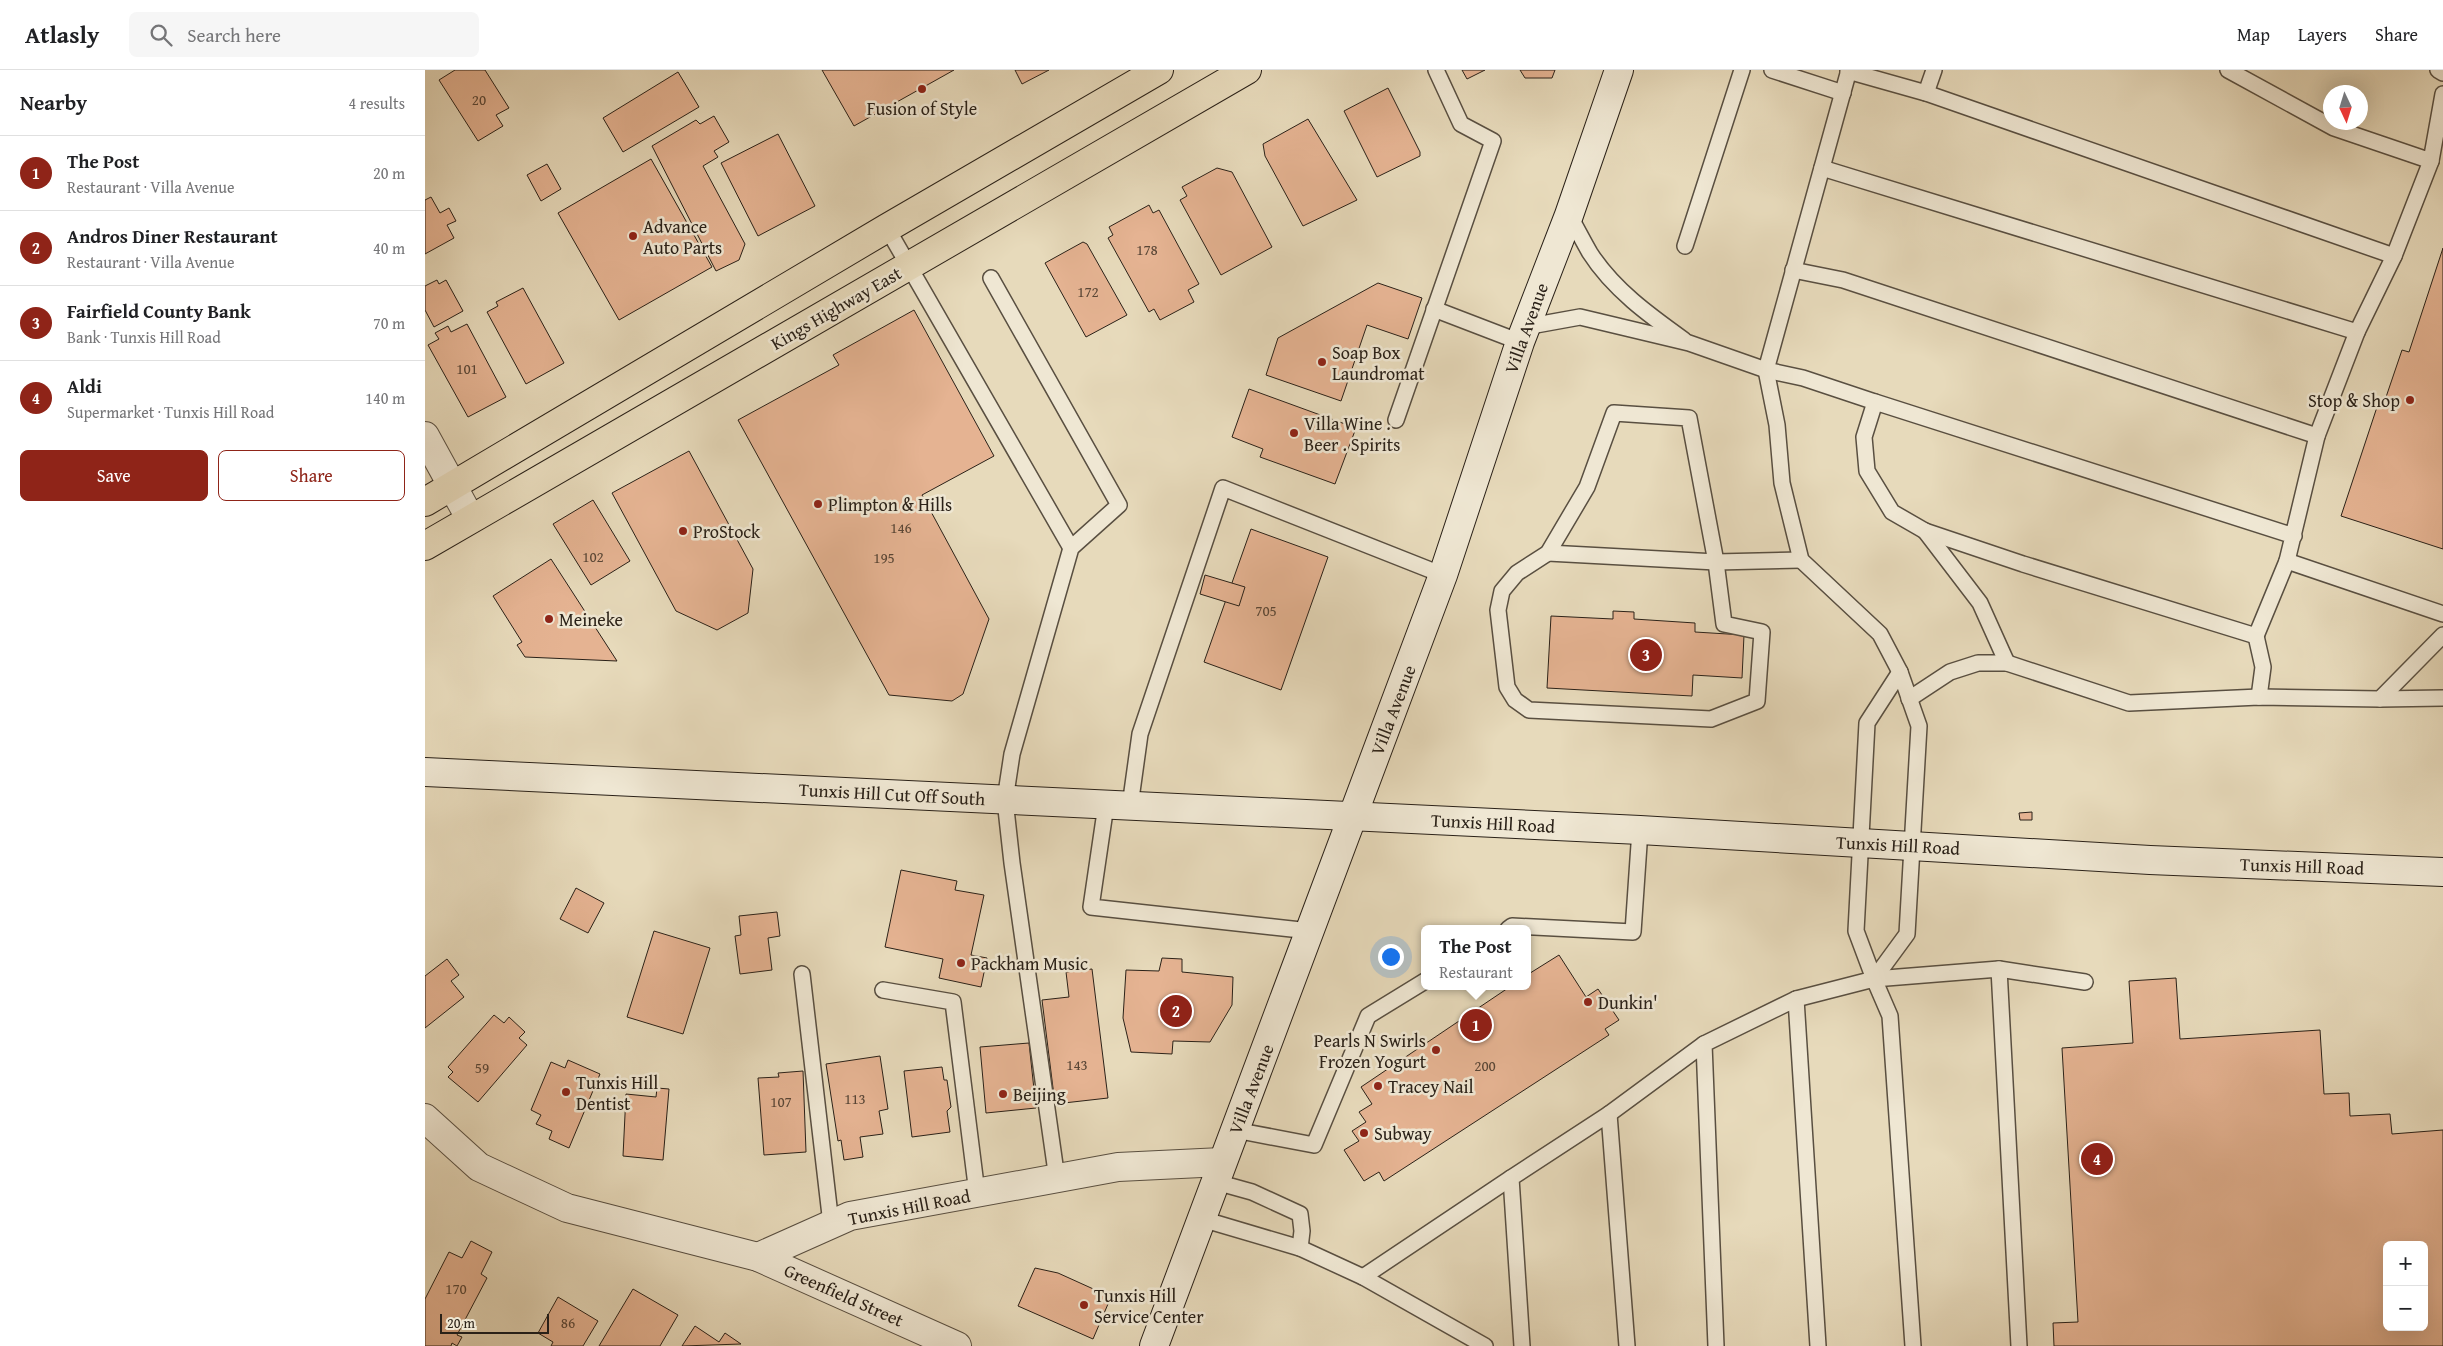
<!DOCTYPE html>
<html lang="en">
<head>
<meta charset="utf-8">
<style>
  body { margin:0; font-family:"Gentium Book Plus",serif; background:#f6f6f6; color:#202124 }
  .controls { position:absolute; right:15px; bottom:15px; display:grid; overflow:hidden; border-radius:8px; box-shadow:0 5px 20px #0002 }
  .controls button { width:45px; height:45px; display:grid; place-items:center; padding:0; border:0; border-bottom:1px solid #e0e0e0; background:#fff; color:#202124; font:25px sans-serif }
  .compass { position:absolute; left:1898px; top:15px; width:45px; height:45px; border-radius:50%; background:#fff; box-shadow:0 5px 20px #0002; rotate:176deg }
  .scale { position:absolute; left:15px; bottom:12px; width:109px; box-sizing:border-box; padding-left:5px; border:2px solid #2a2118; border-top:0; font-size:14px; line-height:18px; white-space:nowrap; color:#2a2118; -webkit-text-stroke:4px #efe7d3; paint-order:stroke }
  .you { position:absolute; left:965px; top:886px; width:18px; height:18px; margin:-12px; border:4px solid #fff; border-radius:50%; background:#1a73e8; box-shadow:0 0 0 8px #1a73e833 }
  .badge { display:grid; place-items:center; width:32px; height:32px; border-radius:50%; background:#8f2418; color:#fff; font-size:16px; font-weight:700 }
  .pin { position:absolute; translate:-50% -50%; border:2px solid #fff; box-shadow:0 1px 5px #0006 }
  .popup { position:absolute; left:996px; top:855px; width:110px; height:65px; box-sizing:border-box; display:grid; place-content:center; border-radius:8px; background:#fff; filter:drop-shadow(0 1px 4px #0005); font-size:16px; white-space:nowrap; color:#757577 }
  .popup b { font-size:19px; color:#202124 }
  .popup::after { content:''; position:absolute; left:50%; top:100%; margin-left:-10px; border:10px solid transparent; border-top-color:#fff }
  .list { margin:0; padding:0; list-style:none }
  h2 { display:flex; justify-content:space-between; align-items:center; height:65px; margin:0; padding:0 20px; font-size:21px }
  h2 small { font-size:16px; font-weight:400; color:#757577 }
  .list li { display:grid; grid-template-columns:32px 1fr auto; gap:15px; align-items:center; box-sizing:border-box; height:75px; padding:0 20px; border-top:1px solid #e0e0e0 }
  .list b { display:block; font-size:19px; white-space:nowrap }
  .list p { margin:0; font-size:16px; white-space:nowrap; color:#757577 }
  .list em { font-size:16px; font-style:normal; color:#757577 }
  .actions { display:flex; gap:10px; padding:15px 20px }
  .actions a { flex:1; padding:11px 0; border:1px solid #8f2418; border-radius:8px; text-align:center; font-size:18px; color:#8f2418 }
  .actions .main { background:#8f2418; color:#fff }
  .icon { flex:none; width:28px; height:28px; fill:none; stroke:currentColor; stroke-width:2; stroke-linecap:round; stroke-linejoin:round }
  .map { position:relative; flex:none; width:2018px; height:1276px; overflow:hidden }
  header { display:flex; align-items:center; gap:30px; box-sizing:border-box; height:70px; padding:0 25px; background:#fff; border-bottom:1px solid #e0e0e0 }
  header strong { font-size:24px }
  nav { display:flex; gap:28px; margin-inline-start:auto; font-size:18px }
  .search { width:350px; height:45px; background:#f6f6f6; display:flex; align-items:center; gap:12px; box-sizing:border-box; padding:0 18px; border-radius:8px; color:#757577; font-size:19px }
  main { display:flex }
  aside { flex:1; background:#fff }
  .map>svg:first-child { display:block }
  .building { fill:#e5b392; stroke:#2a2118; fill-rule:evenodd }
  .lines { fill:none; stroke-linecap:round; stroke-linejoin:round }
  .lane-casing { stroke:#594f41; stroke-width:18 }
  .street-casing { stroke:#594f41; stroke-width:30 }
  .secondary-casing { stroke:#2a2118; stroke-width:30 }
  .primary-casing { stroke:#2a2118; stroke-width:30 }
  .lane { stroke:#efe7d3; stroke-width:15 }
  .street { stroke:#efe7d3; stroke-width:28 }
  .secondary { stroke:#efe7d3; stroke-width:28 }
  .primary { stroke:#e7dabb; stroke-width:28 }
  .poi-dot { fill:#8f2418; stroke:#efe7d3; stroke-width:2 }
  .labels { text-anchor:middle; dominant-baseline:central; stroke-width:5; stroke-linejoin:round; paint-order:stroke }
  .number-label { font-size:15px; fill:#594636 }
  .poi-label { font-size:18px; fill:#2a2118; stroke:#efe7d3; text-anchor:start }
  .street-label { font-size:18px; fill:#2a2118; stroke:#efe7d3 }
</style>
</head>
<body>
<header>
<strong>Atlasly</strong>
<div class="search"><svg class="icon" aria-label="search" viewBox="0 0 24 24"><circle cx="10" cy="10" r="6"/><path d="M15 15l6 6"/></svg>Search here</div>
<nav><a>Map</a><a>Layers</a><a>Share</a></nav>
</header>
<main>
<aside>
<h2>Nearby<small>4 results</small></h2>
<ul class="list">
<li><span class="badge">1</span><div><b>The Post</b><p>Restaurant · Villa Avenue</p></div><em>20 m</em></li>
<li><span class="badge">2</span><div><b>Andros Diner Restaurant</b><p>Restaurant · Villa Avenue</p></div><em>40 m</em></li>
<li><span class="badge">3</span><div><b>Fairfield County Bank</b><p>Bank · Tunxis Hill Road</p></div><em>70 m</em></li>
<li><span class="badge">4</span><div><b>Aldi</b><p>Supermarket · Tunxis Hill Road</p></div><em>140 m</em></li>
</ul>
<div class="actions"><a class="main">Save</a><a>Share</a></div>
</aside>
<div class="map">
<svg width="2018" height="1276" viewBox="0 0 2018 1276">
  <rect width="100%" height="100%" fill="#e7dabb"/>
  <filter id="stains"><feTurbulence type="fractalNoise" baseFrequency=".004" numOctaves="4"/><feColorMatrix values="0 0 0 0 .2 0 0 0 0 .09 0 0 0 0 .02 0 0 0 .5 -.17"/></filter>
  <radialGradient id="worn" r=".72"><stop offset=".6" stop-color="#630" stop-opacity="0"/><stop offset="1" stop-color="#630" stop-opacity=".3"/></radialGradient>
  <g class="building">
    <polygon points="30,0 60,0 84,38 71,45 78,56 53,71 14,10"/>
    <polygon points="397,0 529,0 429,56"/>
    <polygon points="590,0 624,0 597,14"/>
    <polygon points="1037,0 1060,0 1042,9"/>
    <polygon points="1095,0 1130,0 1127,8 1100,8"/>
    <polygon points="253,2 274,37 198,82 178,48"/>
    <polygon points="963,18 995,82 995,86 952,107 919,41"/>
    <polygon points="289,46 304,72 289,81 293,87 278,96 320,174 314,190 291,201 227,76 271,50 275,54"/>
    <polygon points="883,49 932,130 878,156 840,86 838,74"/>
    <polygon points="353,64 390,136 333,166 296,93"/>
    <polygon points="226,89 287,197 194,250 133,143"/>
    <polygon points="122,94 136,119 116,131 102,105"/>
    <polygon points="792,98 807,102 847,177 796,205 755,130 762,126 757,117"/>
    <polygon points="6,127 15,143 24,138 31,151 22,155 29,168 0,184 0,130"/>
    <polygon points="724,135 728,143 734,140 774,214 763,220 769,232 735,250 729,239 724,242 683,168 688,165 684,157"/>
    <polygon points="658,172 662,174 702,245 661,267 620,193"/>
    <polygon points="2018,178 2018,479 1916,446 1954,331 1959,333 1977,280 1984,282"/>
    <polygon points="12,210 14,214 21,210 38,241 9,257 0,240 0,216"/>
    <polygon points="953,213 997,228 983,269 942,255 916,331 841,305 853,268"/>
    <polygon points="98,218 139,293 101,314 62,242 73,236 71,232"/>
    <polygon points="489,240 569,386 497,425 564,549 538,624 527,631 464,625 313,350 414,295 408,285"/>
    <polygon points="42,254 81,327 43,347 3,275 14,269 10,263 23,256 26,262"/>
    <polygon points="824,319 931,358 910,414 835,387 838,379 807,367"/>
    <polygon points="264,381 328,499 323,543 292,560 251,541 187,423"/>
    <polygon points="168,430 205,491 166,515 128,454"/>
    <polygon points="826,459 903,487 856,620 779,592"/>
    <polygon points="126,489 192,591 100,587 92,575 97,572 68,526"/>
    <polygon points="780,505 820,517 814,536 775,524"/>
    <polygon points="1188,541 1209,542 1209,549 1270,553 1270,562 1319,565 1317,608 1268,605 1267,626 1122,618 1126,546 1188,549"/>
    <polygon points="1607,742 1607,750 1595,750 1594,743"/>
    <polygon points="476,800 532,811 530,820 559,825 546,885 562,888 556,917 514,908 518,889 460,877"/>
    <polygon points="151,818 179,833 163,863 135,849"/>
    <polygon points="352,842 355,866 343,868 347,900 315,904 310,866 316,865 314,846"/>
    <polygon points="229,861 285,878 258,964 202,947"/>
    <polygon points="1134,885 1161,927 1173,919 1194,950 1180,959 1184,965 959,1111 954,1102 939,1111 919,1080 934,1071 927,1061 941,1052 934,1042 947,1034 936,1017 1086,916 1102,916 1102,905"/>
    <polygon points="737,888 757,889 757,902 808,907 807,935 785,972 748,971 747,984 706,982 698,948 701,900 734,901"/>
    <polygon points="22,889 34,905 26,911 39,927 0,958 0,906"/>
    <polygon points="667,899 683,1028 630,1034 617,930 644,927 641,902"/>
    <path d="M 1751,908 L 1755,969 L 1895,960 L 1899,1024 L 1924,1023 L 1925,1046 L 1965,1044 L 1967,1064 L 2018,1060 L 2018,1276 L 1629,1276 L 1628,1253 L 1653,1252 L 1637,978 L 1708,973 L 1704,911 ZM 1962,1175 L 1999,1175 L 1999,1257 L 1962,1257 Z"/>
    <polygon points="69,945 79,953 84,947 100,962 94,968 102,975 53,1032 23,1007 28,1002 23,997"/>
    <polygon points="604,973 611,1038 561,1043 555,977"/>
    <polygon points="455,986 463,1039 454,1041 458,1064 435,1067 438,1087 419,1090 416,1070 413,1071 401,994"/>
    <polygon points="143,990 175,1004 144,1078 124,1069 127,1061 111,1054 116,1045 106,1040 126,992 140,998"/>
    <polygon points="517,997 519,1010 522,1010 526,1037 522,1041 525,1062 487,1067 479,1001"/>
    <polygon points="378,1001 381,1082 339,1085 333,1008 354,1007 353,1003"/>
    <polygon points="232,1018 244,1019 238,1090 198,1086 201,1024 231,1027"/>
    <polygon points="46,1171 67,1182 56,1204 62,1208 32,1265 37,1267 32,1276 27,1273 26,1276 0,1276 0,1229 24,1182 37,1188"/>
    <polygon points="610,1198 633,1203 686,1227 668,1269 593,1236"/>
    <polygon points="208,1219 253,1245 235,1276 174,1276"/>
    <polygon points="133,1227 173,1251 158,1276 126,1276 128,1272 113,1263"/>
    <polygon points="270,1256 294,1272 300,1263 316,1274 257,1276"/>
  </g>
  <g class="lines">
    <defs>
      <g id="lane">
        <polyline points="1347,0 1418,23"/>
        <polyline points="1424,0 1341,300 1352,355 1357,413 1376,490 1455,564 1475,602 1494,656 1482,864 1449,909"/>
        <polyline points="1803,0 1909,58 2006,91 2018,24"/>
        <polyline points="2013,0 2018,3"/>
        <polyline points="1423,1 1501,23 1969,186"/>
        <polyline points="1501,23 1509,0"/>
        <polyline points="1397,98 1932,262 1892,366"/>
        <path d="M 1144,145 C 1151,157 1158,171 1165,183 C 1188,219 1224,245 1259,270"/>
        <polyline points="462,158 646,478"/>
        <polyline points="1260,176 1317,0"/>
        <polyline points="1368,200 1418,210 1892,366 1862,491 1831,566 1598,494 1500,461 1467,442 1442,401 1439,367 1450,332 1869,466"/>
        <polyline points="566,208 694,435 646,478 587,684 580,730 587,793 632,1109"/>
        <polyline points="1009,239 1095,272"/>
        <polyline points="1100,257 1155,247 1264,273 1341,300 1378,308 1450,332"/>
        <polyline points="1932,262 1969,186 2006,91"/>
        <polygon points="1189,343 1264,348 1291,492 1299,554 1337,562 1332,631 1286,649 1104,640 1090,630 1082,617 1073,540 1077,521 1092,503 1123,483 1162,417"/>
        <polyline points="971,350 1068,71 1036,54 1011,0"/>
        <polyline points="1500,461 1555,533 1582,593"/>
        <polyline points="1123,483 1291,492 1376,490"/>
        <polyline points="1862,491 2018,544"/>
        <polyline points="1831,566 1838,597 1834,627"/>
        <polyline points="1484,629 1525,602 1553,593 1582,593 1704,633 1834,627 1955,629 2018,565"/>
        <polyline points="1955,629 2018,628"/>
        <polyline points="681,735 666,837 885,861"/>
        <polyline points="705,736 715,664 798,418 1018,505"/>
        <polyline points="1083,859 1087,856 1208,862 1215,760"/>
        <polyline points="1574,899 1660,912"/>
        <polyline points="377,904 406,1154"/>
        <polyline points="1449,909 1574,899 1594,1276"/>
        <polyline points="1449,909 1431,861 1442,653 1475,602"/>
        <polyline points="458,920 528,932 552,1123"/>
        <polyline points="1371,929 1449,909 1465,946 1488,1276"/>
        <polyline points="1184,1044 1279,974"/>
        <polyline points="810,1060 889,1075 943,946 1000,911"/>
        <polyline points="791,1112 827,1122 875,1144 877,1161 875,1178"/>
        <polyline points="777,1149 875,1178 938,1207 1060,1276"/>
        <polyline points="938,1207 1086,1108"/>
        <polyline points="1097,1276 1086,1108 1184,1044 1202,1276"/>
        <polyline points="1291,1276 1279,974 1371,929 1393,1276"/>
      </g>
      <g id="street">
        <polyline points="0,366 45,448"/>
        <polyline points="0,1048 54,1097 142,1138 333,1187 532,1276"/>
        <polyline points="333,1187 425,1146 693,1097 797,1092"/>
      </g>
      <g id="secondary">
        <polyline points="0,702 1215,760 1725,790 2018,802"/>
        <polyline points="729,1276 1018,505 1095,272 1144,145 1194,0"/>
      </g>
      <g id="primary">
        <polyline points="0,432 462,158 734,0"/>
        <polyline points="0,476 822,0"/>
      </g>
    </defs>
    <use href="#lane" class="lane-casing"/>
    <use href="#street" class="street-casing"/>
    <use href="#secondary" class="secondary-casing"/>
    <use href="#primary" class="primary-casing"/>
    <use href="#lane" class="lane"/>
    <use href="#street" class="street"/>
    <use href="#secondary" class="secondary"/>
    <use href="#primary" class="primary"/>
  </g>
  <g class="poi-dot">
    <circle cx="497" cy="19" r="5"/>
    <circle cx="208" cy="166" r="5"/>
    <circle cx="897" cy="292" r="5"/>
    <circle cx="1985" cy="330" r="5"/>
    <circle cx="869" cy="363" r="5"/>
    <circle cx="393" cy="434" r="5"/>
    <circle cx="258" cy="461" r="5"/>
    <circle cx="124" cy="549" r="5"/>
    <circle cx="536" cy="893" r="5"/>
    <circle cx="1163" cy="932" r="5"/>
    <circle cx="1011" cy="980" r="5"/>
    <circle cx="953" cy="1016" r="5"/>
    <circle cx="141" cy="1022" r="5"/>
    <circle cx="578" cy="1024" r="5"/>
    <circle cx="939" cy="1063" r="5"/>
    <circle cx="659" cy="1235" r="5"/>
  </g>
  <g class="labels">
    <g class="number-label">
      <text x="54" y="29">20</text>
      <text x="722" y="179">178</text>
      <text x="663" y="221">172</text>
      <text x="42" y="298">101</text>
      <text x="476" y="457">146</text>
      <text x="168" y="486">102</text>
      <text x="459" y="487">195</text>
      <text x="841" y="540">705</text>
      <text x="652" y="994">143</text>
      <text x="1060" y="995">200</text>
      <text x="57" y="997">59</text>
      <text x="430" y="1028">113</text>
      <text x="356" y="1031">107</text>
      <text x="31" y="1218">170</text>
      <text x="143" y="1252">86</text>
    </g>
    <g class="poi-label">
      <text x="497" y="38" text-anchor="middle">Fusion of Style</text>
      <text x="218" y="156">Advance<tspan x="218" dy="21">Auto Parts</tspan></text>
      <text x="907" y="282">Soap Box<tspan x="907" dy="21">Laundromat</tspan></text>
      <text x="1975" y="330" text-anchor="end">Stop &amp; Shop</text>
      <text x="879" y="353">Villa Wine .<tspan x="879" dy="21">Beer . Spirits</tspan></text>
      <text x="403" y="434">Plimpton &amp; Hills</text>
      <text x="268" y="461">ProStock</text>
      <text x="134" y="549">Meineke</text>
      <text x="546" y="893">Packham Music</text>
      <text x="1173" y="932">Dunkin'</text>
      <text x="1001" y="970" text-anchor="end">Pearls N Swirls<tspan x="1001" dy="21">Frozen Yogurt</tspan></text>
      <text x="151" y="1012">Tunxis Hill<tspan x="151" dy="21">Dentist</tspan></text>
      <text x="963" y="1016">Tracey Nail</text>
      <text x="588" y="1024">Beijing</text>
      <text x="949" y="1063">Subway</text>
      <text x="669" y="1225">Tunxis Hill<tspan x="669" dy="21">Service Center</tspan></text>
    </g>
    <g class="street-label">
      <text transform="translate(411 238) rotate(-30)">Kings Highway East</text>
      <text transform="translate(1101 258) rotate(-70)">Villa Avenue</text>
      <text transform="translate(968 640) rotate(-69)">Villa Avenue</text>
      <text transform="translate(467 724) rotate(3)">Tunxis Hill Cut Off South</text>
      <text transform="translate(1068 753) rotate(3)">Tunxis Hill Road</text>
      <text transform="translate(1473 775) rotate(3)">Tunxis Hill Road</text>
      <text transform="translate(1877 796) rotate(2)">Tunxis Hill Road</text>
      <text transform="translate(826 1019) rotate(-69)">Villa Avenue</text>
      <text transform="translate(484 1137) rotate(-11)">Tunxis Hill Road</text>
      <text transform="translate(419 1225) rotate(24)">Greenfield Street</text>
    </g>
  </g>
  <rect width="100%" height="100%" filter="url(#stains)"/>
  <rect width="100%" height="100%" fill="url(#worn)"/>
</svg>
<div class="controls">
<button>+</button>
<button>−</button>
</div>
<svg class="compass" viewBox="-18 -18 36 36"><path d="M0-13l5 13h-10z" fill="#e53935"/><path d="M0 13l5-13h-10z" fill="#757577"/></svg>
<div class="scale">20 m</div>
<div class="you"></div>
<div class="pin badge" style="left:1051px;top:955px">1</div>
<div class="popup"><b>The Post</b>Restaurant</div>
<div class="pin badge" style="left:751px;top:941px">2</div>
<div class="pin badge" style="left:1221px;top:585px">3</div>
<div class="pin badge" style="left:1672px;top:1089px">4</div>
</div>
</main>
</body>
</html>
